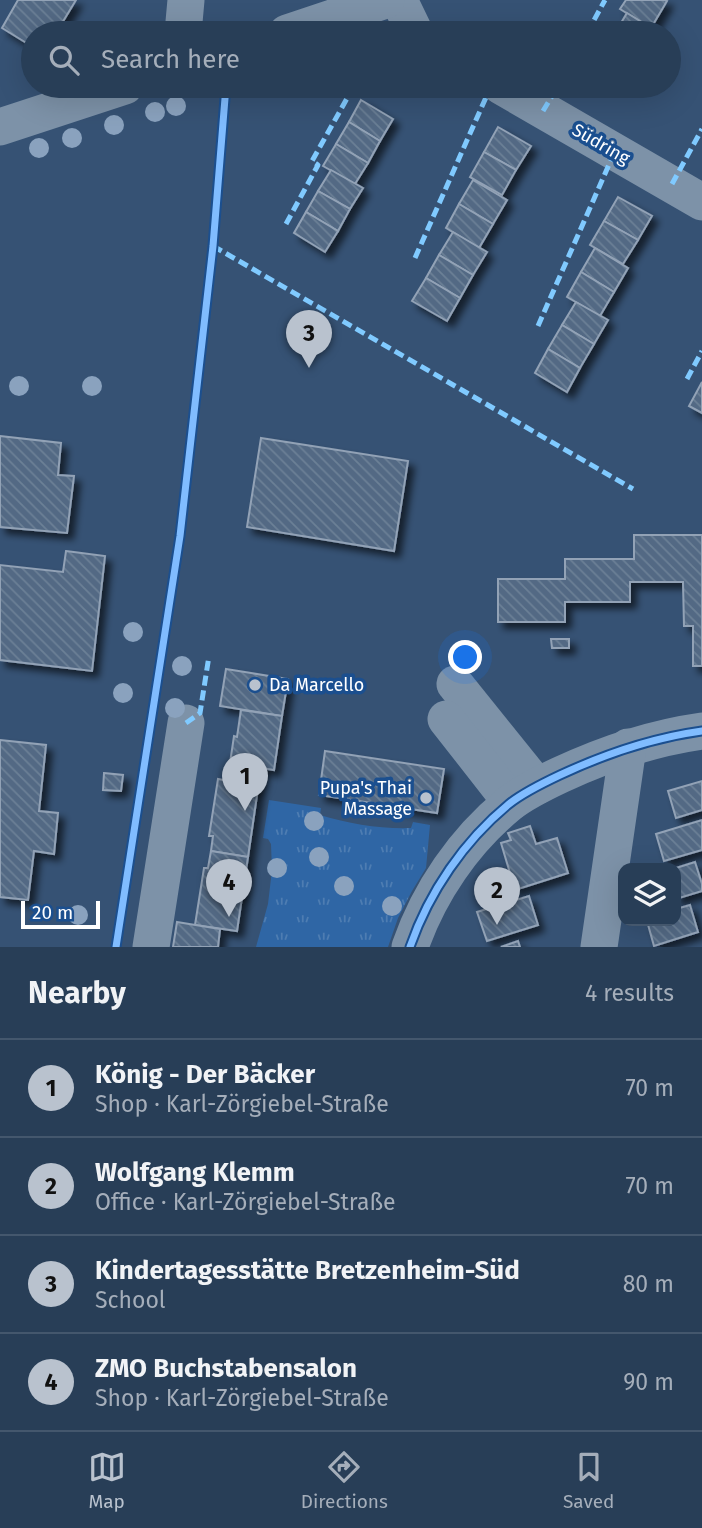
<!DOCTYPE html>
<html lang="en">
<head>
<meta charset="utf-8">
<style>
  body { margin:0; font-family:"Fira Sans",sans-serif; background:#30455d; color:#f1f3f6 }
  .controls { position:absolute; right:21px; bottom:21px; display:grid; overflow:hidden; border-radius:14px; box-shadow:0 7px 28px #0002 }
  .controls button { width:63px; height:63px; display:grid; place-items:center; padding:0; border:0; border-bottom:2px solid #44576d; background:#283e57; color:#f1f3f6; font:35px sans-serif }
  .scale { position:absolute; left:21px; bottom:18px; width:79px; box-sizing:border-box; padding-left:7px; border:4px solid #fff; border-top:0; font-size:19px; line-height:24px; white-space:nowrap; color:#fff; -webkit-text-stroke:5px #1b4f8f; paint-order:stroke }
  .you { position:absolute; left:466px; top:658px; width:24px; height:24px; margin:-18px; border:5px solid #fff; border-radius:50%; background:#1a73e8; box-shadow:0 0 0 10px #1a73e833 }
  .badge { display:grid; place-items:center; width:46px; height:46px; border-radius:50%; background:#b9c2ce; color:#111; font-size:23px; font-weight:700 }
  .pin { position:absolute; translate:-50% -58px; filter:drop-shadow(0 2px 4px #0008) }
  .pin::after { content:''; position:absolute; top:37px; width:24px; height:21px; background:inherit; clip-path:polygon(0 0,100% 0,50% 100%) }
  .list { margin:0; padding:0; list-style:none }
  h2 { display:flex; justify-content:space-between; align-items:center; height:91px; margin:0; padding:0 28px; font-size:30px }
  h2 small { font-size:23px; font-weight:400; color:#a5aeba }
  .list li { display:grid; grid-template-columns:46px 1fr auto; gap:21px; align-items:center; box-sizing:border-box; height:98px; padding:0 28px; border-top:2px solid #44576d }
  .list b { display:block; font-size:26px; white-space:nowrap }
  .list p { margin:0; font-size:23px; white-space:nowrap; color:#a5aeba }
  .list em { font-size:23px; font-style:normal; color:#a5aeba }
  .icon { flex:none; width:38px; height:38px; fill:none; stroke:currentColor; stroke-width:2; stroke-linecap:round; stroke-linejoin:round }
  .map { position:relative; flex:none; width:702px; height:947px; overflow:hidden }
  .search { position:absolute; background:#283e57; box-shadow:0 7px 28px #0002; left:21px; right:21px; top:21px; height:77px; display:flex; align-items:center; gap:18px; box-sizing:border-box; padding:0 24px; border-radius:38px; color:#a5aeba; font-size:26px }
  .sheet { height:483px; background:#283e57 }
  nav { display:flex; justify-content:space-around; align-items:center; box-sizing:border-box; height:98px; border-top:2px solid #44576d; background:#283e57; font-size:19px; color:#a5aeba }
  nav a { display:grid; justify-items:center; gap:4px }
  nav .on { color:#b9c2ce }
  .map>svg:first-child { display:block }
  .park { fill:url(#park-tufts) }
  .building { fill:url(#building-back-hatch); stroke:#92a2b6; stroke-width:2; filter:url(#shadow) }
  .lines { fill:none; stroke-linecap:round; stroke-linejoin:round }
  .minor { stroke:#7d92a8; stroke-width:37 }
  .quiet { stroke:#80caff; stroke-width:5; stroke-dasharray:10 5; stroke-linecap:butt }
  .cycleway-casing { stroke:#1b4f8f; stroke-width:11 }
  .cycleway { stroke:#80bcff; stroke-width:7 }
  .tree { fill:#8aa2be }
  .poi-dot { fill:#b9c2ce; stroke:#1b4f8f; stroke-width:2.5 }
  .labels { text-anchor:middle; dominant-baseline:central; stroke-width:7; stroke-linejoin:round; paint-order:stroke }
  .street-label { font-size:18px; fill:#fff; stroke:#1b4f8f }
  .poi-label { font-size:18px; fill:#fff; stroke:#1b4f8f; text-anchor:start }
</style>
</head>
<body>
<div class="map">
<svg width="702" height="947" viewBox="0 0 702 947">
  <defs>
    <pattern id="park-tufts" width="24" height="20" patternUnits="userSpaceOnUse" patternTransform="scale(1.75)"><rect width="24" height="20" fill="#2f66a5"/><path d="M3 7l-1-3M5 7V3M7 7l1-3M15 17l-1-3M17 17v-4M19 17l1-3" fill="none" stroke="#4e7db2"/></pattern>
    <pattern id="building-back-hatch" width="6" height="6" patternUnits="userSpaceOnUse" patternTransform="scale(1.75)"><rect width="6" height="6" fill="#526984"/><path d="M-1 5l2 2M0 0l6 6M5-1l2 2" fill="none" stroke="#6c8096"/></pattern>
    <filter id="shadow"><feDropShadow dx="6" dy="6" stdDeviation="3.5" flood-color="#0009"/></filter>
  </defs>
  <rect width="100%" height="100%" fill="#365274"/>
  <path class="park" d="M 269,800 L 321,808 L 320,815 C 350,824 380,829 411,828 L 413,822 L 430,825 L 426,868 L 412,891 L 398,918 L 388,947 L 256,947 L 268,904 L 272,870 L 271,844 L 268,839 L 263,838 Z"/>
  <g class="building">
    <polygon points="18,0 76,0 56,33 33,33 33,47 2,28"/>
    <polygon points="626,0 665,0 667,1 651,28 620,9"/>
    <polygon points="627,13 656,31 654,33 615,33"/>
    <polygon points="361,100 393,119 380,141 349,122"/>
    <polygon points="349,122 380,141 368,163 336,144"/>
    <polygon points="498,127 531,146 516,170 484,152"/>
    <polygon points="336,144 368,163 355,184 323,166"/>
    <polygon points="484,152 516,170 502,195 470,177"/>
    <polygon points="331,170 363,188 350,209 318,191"/>
    <polygon points="473,180 507,200 493,224 459,204"/>
    <polygon points="318,191 350,209 338,231 306,212"/>
    <polygon points="618,197 652,216 638,240 604,221"/>
    <polygon points="459,204 493,224 479,248 446,228"/>
    <polygon points="306,212 338,231 325,252 294,233"/>
    <polygon points="604,221 638,240 623,264 590,245"/>
    <polygon points="453,232 487,252 473,275 439,255"/>
    <polygon points="595,248 628,268 614,292 581,272"/>
    <polygon points="439,255 473,275 460,298 426,278"/>
    <polygon points="581,272 614,292 600,316 567,297"/>
    <polygon points="426,278 460,298 447,321 412,301"/>
    <polygon points="576,302 608,320 594,344 562,325"/>
    <polygon points="562,325 594,344 580,368 548,349"/>
    <polygon points="548,349 580,368 567,392 535,373"/>
    <polygon points="702,382 702,413 689,406"/>
    <polygon points="0,436 61,443 58,475 74,476 67,533 0,527"/>
    <polygon points="261,438 408,461 394,551 247,527"/>
    <polygon points="634,535 702,535 702,666 693,666 693,626 684,626 683,582 630,582 630,602 565,602 565,622 498,622 498,579 565,579 565,559 634,559"/>
    <polygon points="66,551 105,556 92,671 0,660 0,565 63,572"/>
    <polygon points="551,639 569,639 569,648 552,648"/>
    <polygon points="226,669 288,679 282,716 220,706"/>
    <polygon points="241,710 282,716 274,770 230,763 234,736 237,737"/>
    <polygon points="0,740 46,745 39,811 58,813 54,854 34,851 28,900 0,897"/>
    <polygon points="325,751 444,769 437,813 319,795"/>
    <polygon points="236,764 261,768 248,857 211,851 213,836 209,836 218,779 234,782"/>
    <polygon points="104,773 123,775 121,791 103,790"/>
    <polygon points="702,781 702,810 676,818 668,791"/>
    <polygon points="702,820 702,850 664,861 656,834"/>
    <polygon points="530,826 536,844 557,838 568,873 515,890 501,843 511,840 508,833"/>
    <polygon points="211,851 248,857 237,931 195,925 204,868 208,868"/>
    <polygon points="695,862 702,884 702,891 676,899 676,868"/>
    <polygon points="529,896 538,925 487,941 477,912"/>
    <polygon points="690,905 698,932 654,946 647,921 676,921 676,909"/>
    <polygon points="177,922 220,929 218,947 173,947"/>
    <polygon points="518,941 520,947 501,947"/>
  </g>
  <g class="lines">
    <g class="minor">
      <polyline points="399,0 415,33"/>
      <polyline points="183,33 186,0"/>
      <polyline points="287,33 386,0"/>
      <polyline points="501,86 702,202"/>
      <polyline points="0,127 125,86"/>
      <polyline points="455,684 537,786"/>
      <polyline points="446,719 511,802"/>
      <polyline points="151,947 186,723"/>
      <path d="M 410,947 C 429,892 464,841 509,804 C 524,792 543,783 560,775 C 605,754 652,738 702,731"/>
      <polyline points="599,947 628,747"/>
    </g>
    <g class="quiet">
      <polyline points="587,33 605,0"/>
      <polyline points="543,111 558,86"/>
      <polyline points="672,184 702,129"/>
      <polyline points="286,224 318,165 312,161 354,86"/>
      <polyline points="213,246 633,489"/>
      <polyline points="415,258 491,86"/>
      <polyline points="538,326 615,151"/>
      <polyline points="687,379 702,351"/>
      <polyline points="186,723 200,713 209,656"/>
    </g>
    <defs>
      <g id="cycleway">
        <polyline points="116,947 180,536 213,246 226,86"/>
        <path d="M 410,947 C 429,892 464,841 509,804 C 524,792 543,783 560,775 C 605,754 652,738 702,731"/>
      </g>
    </defs>
    <use href="#cycleway" class="cycleway-casing"/>
    <use href="#cycleway" class="cycleway"/>
  </g>
  <g class="tree">
    <circle cx="176" cy="106" r="10"/>
    <circle cx="155" cy="112" r="10"/>
    <circle cx="114" cy="125" r="10"/>
    <circle cx="72" cy="138" r="10"/>
    <circle cx="39" cy="148" r="10"/>
    <circle cx="19" cy="386" r="10"/>
    <circle cx="92" cy="386" r="10"/>
    <circle cx="133" cy="632" r="10"/>
    <circle cx="182" cy="666" r="10"/>
    <circle cx="123" cy="693" r="10"/>
    <circle cx="175" cy="708" r="10"/>
    <circle cx="314" cy="821" r="10"/>
    <circle cx="319" cy="857" r="10"/>
    <circle cx="277" cy="868" r="10"/>
    <circle cx="344" cy="886" r="10"/>
    <circle cx="392" cy="906" r="10"/>
    <circle cx="78" cy="915" r="10"/>
  </g>
  <g class="poi-dot">
    <circle cx="255" cy="685" r="7"/>
    <circle cx="426" cy="798" r="7"/>
  </g>
  <g class="labels">
    <g class="street-label">
      <text transform="translate(601 144) rotate(30)">Südring</text>
    </g>
    <g class="poi-label">
      <text x="269" y="685">Da Marcello</text>
      <text x="412" y="788" text-anchor="end">Pupa's Thai<tspan x="412" dy="21">Massage</tspan></text>
    </g>
  </g>
</svg>
<div class="controls">
<button><svg class="icon" aria-label="layers" viewBox="0 0 24 24"><path d="M12 4l9 5-9 5-9-5zM3 14l9 5 9-5"/></svg></button>
</div>
<div class="scale">20 m</div>
<div class="you"></div>
<div class="pin badge" style="left:245px;top:811px">1</div>
<div class="pin badge" style="left:497px;top:925px">2</div>
<div class="pin badge" style="left:309px;top:368px">3</div>
<div class="pin badge" style="left:229px;top:917px">4</div>
<div class="search"><svg class="icon" aria-label="search" viewBox="0 0 24 24"><circle cx="10" cy="10" r="6"/><path d="M15 15l6 6"/></svg>Search here</div>
</div>
<section class="sheet">
<h2>Nearby<small>4 results</small></h2>
<ul class="list">
<li><span class="badge">1</span><div><b>König - Der Bäcker</b><p>Shop · Karl-Zörgiebel-Straße</p></div><em>70 m</em></li>
<li><span class="badge">2</span><div><b>Wolfgang Klemm</b><p>Office · Karl-Zörgiebel-Straße</p></div><em>70 m</em></li>
<li><span class="badge">3</span><div><b>Kindertagesstätte Bretzenheim-Süd</b><p>School</p></div><em>80 m</em></li>
<li><span class="badge">4</span><div><b>ZMO Buchstabensalon</b><p>Shop · Karl-Zörgiebel-Straße</p></div><em>90 m</em></li>
</ul>
</section>
<nav>
<a class="on"><svg class="icon" aria-label="map" viewBox="0 0 24 24"><path d="M3 6l6-2 6 2 6-2v14l-6 2-6-2-6 2zM9 4v14M15 6v14"/></svg>Map</a>
<a><svg class="icon" aria-label="directions" viewBox="0 0 24 24"><path d="M12 3l9 9-9 9-9-9zM9 14v-3h6M13 9l2 2-2 2"/></svg>Directions</a>
<a><svg class="icon" aria-label="saved" viewBox="0 0 24 24"><path d="M7 4h10v16l-5-4-5 4z"/></svg>Saved</a>
</nav>
</body>
</html>
